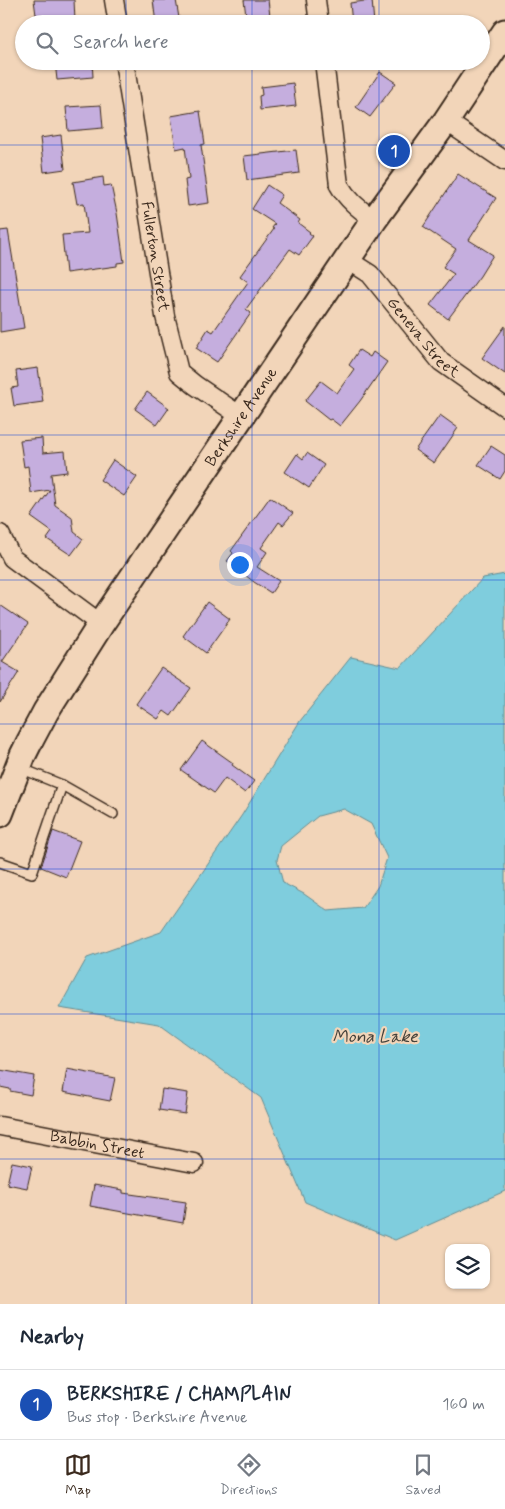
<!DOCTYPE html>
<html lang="en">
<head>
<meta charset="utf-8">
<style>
  body { margin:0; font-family:Mynerve,sans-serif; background:#f6f6f7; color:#1f2937 }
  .controls { position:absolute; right:15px; bottom:15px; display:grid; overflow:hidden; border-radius:10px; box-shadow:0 1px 4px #0004 }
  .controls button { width:45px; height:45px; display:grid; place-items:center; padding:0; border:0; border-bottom:1px solid #e0e1e3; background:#fff; color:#1f2937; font:25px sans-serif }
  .you { position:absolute; left:239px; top:564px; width:18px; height:18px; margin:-12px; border:4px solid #fff; border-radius:50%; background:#1a73e8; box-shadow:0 0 0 8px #1a73e833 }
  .badge { display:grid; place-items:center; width:32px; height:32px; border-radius:50%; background:#3b2a1e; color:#fff; font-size:16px; font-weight:700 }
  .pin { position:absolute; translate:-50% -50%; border:2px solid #fff; box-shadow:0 1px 5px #0006 }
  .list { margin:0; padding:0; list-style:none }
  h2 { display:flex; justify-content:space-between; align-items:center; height:65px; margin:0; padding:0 20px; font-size:21px }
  h2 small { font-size:16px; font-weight:400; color:#747a83 }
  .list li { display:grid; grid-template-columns:32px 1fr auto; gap:15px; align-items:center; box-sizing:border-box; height:70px; padding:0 20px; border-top:1px solid #e0e1e3 }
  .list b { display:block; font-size:19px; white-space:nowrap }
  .list p { margin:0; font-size:16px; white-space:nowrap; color:#747a83 }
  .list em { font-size:16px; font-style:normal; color:#747a83 }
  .icon { flex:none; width:28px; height:28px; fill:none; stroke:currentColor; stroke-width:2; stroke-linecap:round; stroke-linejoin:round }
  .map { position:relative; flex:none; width:505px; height:1304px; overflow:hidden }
  .search { position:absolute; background:#fff; box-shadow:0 1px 4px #0004; left:15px; right:15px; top:15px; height:55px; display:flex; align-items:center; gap:12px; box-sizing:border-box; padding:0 18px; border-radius:28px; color:#747a83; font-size:19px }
  .sheet { height:135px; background:#fff }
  nav { display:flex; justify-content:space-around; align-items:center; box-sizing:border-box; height:70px; border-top:1px solid #e0e1e3; background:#fff; font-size:14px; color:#747a83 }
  nav a { display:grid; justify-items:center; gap:2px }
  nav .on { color:#3b2a1e }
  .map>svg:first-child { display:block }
  .water { fill:#7fcddd; stroke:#648c91; fill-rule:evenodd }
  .building { fill:#c5aede; stroke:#3b2a1e }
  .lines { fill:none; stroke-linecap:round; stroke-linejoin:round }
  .service-casing { stroke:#3b2a1e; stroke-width:12 }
  .minor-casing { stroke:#3b2a1e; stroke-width:21 }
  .secondary-casing { stroke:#3b2a1e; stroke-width:29 }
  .service { stroke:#f2d5b9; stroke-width:9 }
  .minor { stroke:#f2d5b9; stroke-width:18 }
  .secondary { stroke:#f2d5b9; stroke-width:25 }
  .grid { fill:none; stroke:#1d4ed8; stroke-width:1; stroke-opacity:0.55 }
  .labels { text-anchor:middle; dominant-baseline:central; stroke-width:4.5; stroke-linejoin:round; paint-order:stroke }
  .street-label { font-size:16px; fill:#3b2a1e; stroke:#f2d5b9 }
  .water-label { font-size:18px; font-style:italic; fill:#45423b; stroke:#f2d5b9 }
</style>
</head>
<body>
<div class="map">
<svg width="505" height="1304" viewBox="0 0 505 1304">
  <rect width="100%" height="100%" fill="#f2d5b9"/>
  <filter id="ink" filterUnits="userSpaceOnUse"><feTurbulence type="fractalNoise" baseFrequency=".02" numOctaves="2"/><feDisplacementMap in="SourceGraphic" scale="10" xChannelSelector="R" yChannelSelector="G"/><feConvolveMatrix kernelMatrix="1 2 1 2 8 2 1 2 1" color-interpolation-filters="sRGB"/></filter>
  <g filter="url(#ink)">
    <path class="water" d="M 505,574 L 505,1191 L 395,1240 L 305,1202 L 261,1098 L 159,1024 L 59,1008 L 87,958 L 161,932 L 242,815 L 300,721 L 351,657 L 400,668 L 483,578 ZM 344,809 L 371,824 L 387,858 L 378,886 L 363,908 L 328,911 L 304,894 L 283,883 L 277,860 L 281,846 L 318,816 Z"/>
    <g class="building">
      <polygon points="34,0 74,0 75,21 60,23 59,17 39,20 38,15 36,15"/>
      <polygon points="153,0 176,0 180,24 156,24"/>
      <polygon points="244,0 268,0 271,24 247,24"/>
      <polygon points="372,0 374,24 352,24 350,3"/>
      <polygon points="59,61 92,61 93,77 57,80 55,62"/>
      <polygon points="380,72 396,83 370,117 356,107"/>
      <polygon points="293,83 296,106 260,110 259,96 262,95 261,87"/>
      <polygon points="101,105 103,128 68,131 66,107"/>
      <polygon points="200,111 205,144 201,145 209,203 188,206 185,180 189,179 185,147 176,149 171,116"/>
      <polygon points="61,135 65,169 44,172 40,138"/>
      <polygon points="296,150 299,173 247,180 244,156"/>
      <polygon points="458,174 496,198 469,240 493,255 480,276 448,319 430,305 454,274 443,267 456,249 423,227"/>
      <polygon points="103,177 104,186 111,185 117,213 124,262 117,263 117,266 66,273 62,235 88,233 84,203 77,204 73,182"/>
      <polygon points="267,185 282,195 277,203 300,220 298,223 310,232 309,233 313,236 299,255 290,249 246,309 251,313 217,362 196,348 208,329 213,332 248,282 240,276 274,229 272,228 275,224 252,209"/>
      <polygon points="8,230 24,328 0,332 0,231"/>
      <polygon points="505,326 505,374 482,358"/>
      <polygon points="359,350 370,357 373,352 387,362 360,401 340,426 331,419 329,420 305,401 321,381 337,393 354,369 349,365"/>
      <polygon points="38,368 43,402 14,406 11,388 18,387 16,371"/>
      <polygon points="147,392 169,408 157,425 135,409"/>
      <polygon points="440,415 458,428 434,463 415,450"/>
      <polygon points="42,438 43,453 65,451 67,472 51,474 55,505 72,517 74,532 83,539 71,555 47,539 52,532 31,517 50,490 31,493 28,466 24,467 20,440"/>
      <polygon points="491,446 505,455 505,471 500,479 478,465"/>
      <polygon points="307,453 324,465 309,488 285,472 297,454 303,459"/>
      <polygon points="113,460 137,477 124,496 100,480"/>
      <polygon points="270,497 293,513 283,525 279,522 261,548 267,552 257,567 279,581 271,593 254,582 227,561 233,553 231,551"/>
      <polygon points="207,602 230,619 206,653 183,636"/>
      <polygon points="0,605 28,624 2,662 19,672 0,702"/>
      <polygon points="161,668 191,688 171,716 164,711 158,719 136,704"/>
      <polygon points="202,741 233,763 232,765 254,781 245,793 225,778 214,793 181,770"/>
      <polygon points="53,831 80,841 66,877 41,867"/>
      <polygon points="67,1069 115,1078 110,1101 63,1092"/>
      <polygon points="0,1070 34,1076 31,1095 10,1091 10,1089 0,1087"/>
      <polygon points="162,1089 188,1093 185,1114 159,1110"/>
      <polygon points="12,1162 32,1166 27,1188 7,1184"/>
      <polygon points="94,1185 123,1190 123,1193 186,1202 183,1223 90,1206"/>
    </g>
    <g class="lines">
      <defs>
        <g id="service">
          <polyline points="62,785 113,814"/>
          <polyline points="0,862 32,873 62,785 20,768"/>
        </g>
        <g id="minor">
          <polyline points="114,0 118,24"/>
          <polyline points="316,0 319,24"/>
          <path id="s1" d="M 124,61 L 165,316 L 179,372 L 195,385 L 242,417"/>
          <path d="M 324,61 L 339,185 C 348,201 361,210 374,220"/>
          <polyline points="446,121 505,161"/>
          <path id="s2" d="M 348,260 L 370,274 L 441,362 L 505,407"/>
          <polyline points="0,534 12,558 101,624"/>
          <path id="s3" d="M 0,1126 L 194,1163"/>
        </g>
        <g id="secondary">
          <path id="s4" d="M 0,814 L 23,755 L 30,741 L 46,711 L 101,624 L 374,220 L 446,121 L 505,32"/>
        </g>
      </defs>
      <use href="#service" class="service-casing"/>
      <use href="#minor" class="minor-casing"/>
      <use href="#secondary" class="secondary-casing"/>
      <use href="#service" class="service"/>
      <use href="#minor" class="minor"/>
      <use href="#secondary" class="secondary"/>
    </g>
  </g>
  <path class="grid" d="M 126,0 L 126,24M 252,0 L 252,24M 379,0 L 379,24M 126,61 L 126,1304M 252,61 L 252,1304M 379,61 L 379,1304M 0,145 L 505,145M 0,290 L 505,290M 0,435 L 505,435M 0,580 L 505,580M 0,724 L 505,724M 0,869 L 505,869M 0,1014 L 505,1014M 0,1159 L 505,1159"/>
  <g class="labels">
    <g class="street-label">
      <text stroke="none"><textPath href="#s1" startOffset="198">Fullerton Street</textPath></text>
      <text stroke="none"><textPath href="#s2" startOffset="109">Geneva Street</textPath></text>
      <text stroke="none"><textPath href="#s4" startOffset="466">Berkshire Avenue</textPath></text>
      <text stroke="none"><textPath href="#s3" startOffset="99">Babbin Street</textPath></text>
    </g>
    <g class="water-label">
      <text x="375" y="1037">Mona Lake</text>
    </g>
  </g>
</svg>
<div class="controls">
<button><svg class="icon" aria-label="layers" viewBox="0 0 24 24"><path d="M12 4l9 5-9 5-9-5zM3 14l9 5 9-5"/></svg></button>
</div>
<div class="you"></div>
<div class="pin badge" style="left:394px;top:151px;background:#1a4fb4">1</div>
<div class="search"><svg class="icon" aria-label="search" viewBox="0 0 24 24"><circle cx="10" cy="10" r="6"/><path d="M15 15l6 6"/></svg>Search here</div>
</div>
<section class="sheet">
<h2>Nearby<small></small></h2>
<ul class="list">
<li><span class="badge" style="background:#1a4fb4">1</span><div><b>BERKSHIRE / CHAMPLAIN</b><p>Bus stop · Berkshire Avenue</p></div><em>160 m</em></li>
</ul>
</section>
<nav>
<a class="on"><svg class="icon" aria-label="map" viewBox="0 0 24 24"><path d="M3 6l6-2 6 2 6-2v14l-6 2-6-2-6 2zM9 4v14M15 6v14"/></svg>Map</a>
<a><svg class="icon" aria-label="directions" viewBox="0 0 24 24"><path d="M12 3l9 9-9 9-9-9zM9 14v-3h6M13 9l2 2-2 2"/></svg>Directions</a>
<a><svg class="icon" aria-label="saved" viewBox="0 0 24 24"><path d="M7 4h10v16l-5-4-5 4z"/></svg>Saved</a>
</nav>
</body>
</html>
